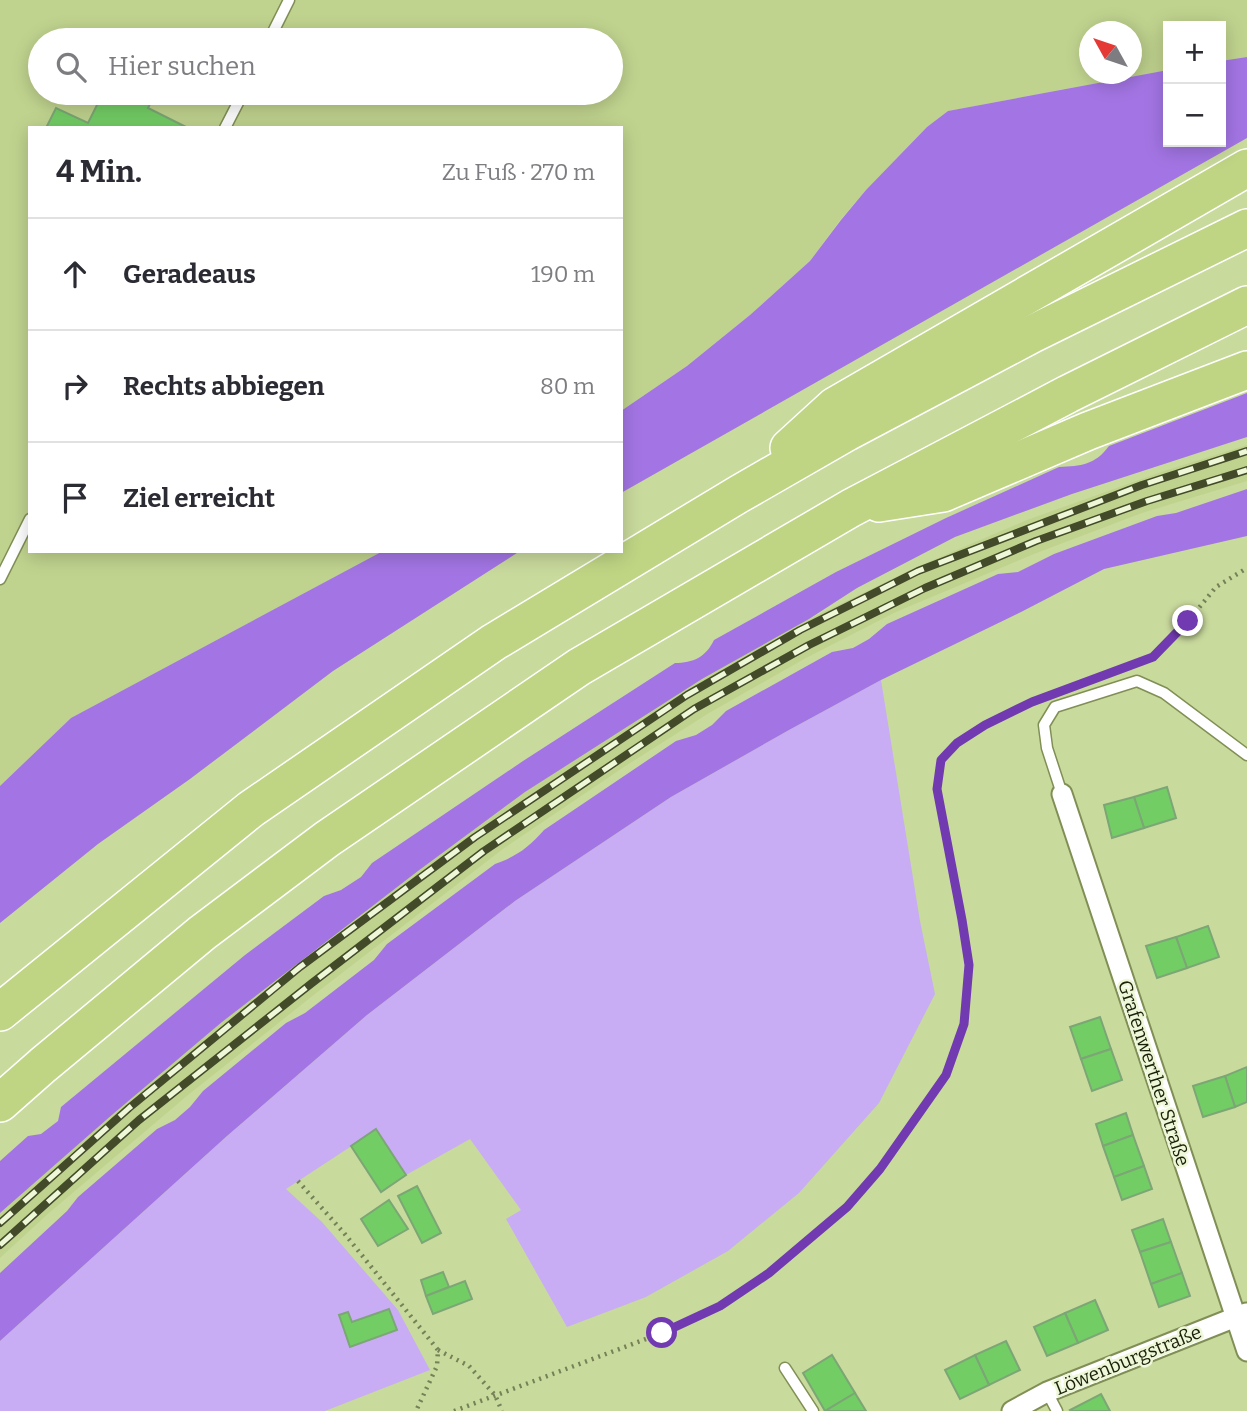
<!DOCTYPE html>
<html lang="de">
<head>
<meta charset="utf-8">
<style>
  body { margin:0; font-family:Bitter,serif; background:#f7f7f7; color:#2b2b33 }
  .controls { position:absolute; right:21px; top:21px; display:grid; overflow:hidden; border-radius:0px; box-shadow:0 4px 18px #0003 }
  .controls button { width:63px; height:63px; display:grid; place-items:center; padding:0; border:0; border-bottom:2px solid #e1e1e2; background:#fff; color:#2b2b33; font:35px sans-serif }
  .compass { position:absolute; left:1079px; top:21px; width:63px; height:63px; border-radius:50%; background:#fff; box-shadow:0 4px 18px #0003; rotate:310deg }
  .stop { position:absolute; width:21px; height:21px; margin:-16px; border:5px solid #713ab0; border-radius:50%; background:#fff }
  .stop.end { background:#713ab0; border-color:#fff; box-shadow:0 2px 7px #0008 }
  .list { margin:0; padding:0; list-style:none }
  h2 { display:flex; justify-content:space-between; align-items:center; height:91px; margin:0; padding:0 28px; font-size:30px }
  h2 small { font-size:23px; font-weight:400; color:#7c7c81 }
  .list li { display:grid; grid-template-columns:46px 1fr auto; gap:21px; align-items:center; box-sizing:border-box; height:112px; padding:0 28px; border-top:2px solid #e1e1e2 }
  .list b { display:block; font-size:26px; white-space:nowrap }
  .list em { font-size:23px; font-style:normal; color:#7c7c81 }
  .icon { flex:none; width:38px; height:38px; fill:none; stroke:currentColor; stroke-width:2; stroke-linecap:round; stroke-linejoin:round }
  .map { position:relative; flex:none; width:1247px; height:1411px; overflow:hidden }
  .search { position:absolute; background:#fff; box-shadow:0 4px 18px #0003; left:28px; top:28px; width:595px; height:77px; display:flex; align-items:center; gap:18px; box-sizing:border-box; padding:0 24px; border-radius:38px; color:#7c7c81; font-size:26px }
  .panel { position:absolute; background:#fff; box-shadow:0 4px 18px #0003; left:28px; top:126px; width:595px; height:427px; border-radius:0px }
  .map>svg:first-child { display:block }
  .built { fill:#c0d38e; fill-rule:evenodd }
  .green { fill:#c8adf5 }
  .forest { fill:#a375e4 }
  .building { fill:#73cd65; stroke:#7ca675; stroke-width:2 }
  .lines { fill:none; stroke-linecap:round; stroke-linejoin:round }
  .lane-casing { stroke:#808f55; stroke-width:13 }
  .street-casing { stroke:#808f55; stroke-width:23 }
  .highway-casing { stroke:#fff; stroke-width:40 }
  .path { stroke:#758156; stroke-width:4.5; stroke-dasharray:2 5; stroke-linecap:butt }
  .lane { stroke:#fff; stroke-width:10 }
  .street { stroke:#fff; stroke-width:19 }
  .highway { stroke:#bfd584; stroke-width:37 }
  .rail-casing { stroke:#424a2a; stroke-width:8 }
  .rail { stroke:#eef7d8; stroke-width:5; stroke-dasharray:16; stroke-linecap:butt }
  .route { stroke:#713ab0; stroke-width:9 }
  .labels { text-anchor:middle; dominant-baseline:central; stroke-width:5; stroke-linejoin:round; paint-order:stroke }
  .street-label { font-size:19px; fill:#1b2109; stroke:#eef7d8 }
</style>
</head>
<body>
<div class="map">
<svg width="1247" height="1411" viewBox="0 0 1247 1411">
  <rect width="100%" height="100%" fill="#c9da9d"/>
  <g class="built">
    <path d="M 0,0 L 1247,0 L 1247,57 L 1221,61 L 1221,26 L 1168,26 L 1168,70 L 948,111 L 927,127 L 866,190 L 840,220 L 810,261 L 750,315 L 687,366 L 621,411 L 621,128 L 30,128 L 30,551 L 383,551 L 186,657 L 0,788 ZM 1090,32 L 1132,32 L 1132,74 L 1090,74 ZM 40,40 L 611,40 L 611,93 L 40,93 Z"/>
    <polygon points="1247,445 1247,481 1142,513 1034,554 896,612 806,658 709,713 624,767 503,849 320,990 188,1095 49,1213 0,1258 0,1213 113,1114 222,1022 418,871 525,792 599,743 702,679 809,619 917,567 1027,520 1164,471"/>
  </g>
  <polygon class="green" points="881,680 920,921 935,994 879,1103 799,1193 728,1251 646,1297 567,1327 506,1219 521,1210 470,1139 406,1175 376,1130 286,1189 322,1222 398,1310 430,1370 325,1411 0,1411 0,1341 227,1136 367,1015 515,901 671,797 789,730"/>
  <g class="forest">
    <polygon points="1247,57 1247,138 621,493 621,411 687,366 750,315 810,261 841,220 866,190 927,127 948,111 1168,70 1168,142 1221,142 1221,61"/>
    <path d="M 1247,393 L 1247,437 L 1072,494 L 955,537 L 857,588 L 809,619 L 702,679 L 525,792 L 418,871 L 222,1022 L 113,1114 L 0,1213 L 0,1161 L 28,1136 L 41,1134 L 58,1121 L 61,1107 L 245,955 L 324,896 L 341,890 L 361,877 L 372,863 L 523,761 L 675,663 C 693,663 706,657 714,640 L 836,572 L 946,518 L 1059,467 C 1081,466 1095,465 1109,446 Z"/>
    <path d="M 1247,489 L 1247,536 L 1104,569 L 1023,611 L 881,680 L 789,730 L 671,797 L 515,901 L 367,1015 L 227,1136 L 0,1341 L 0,1273 L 67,1211 L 78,1197 L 157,1129 L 175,1120 L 190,1107 L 203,1091 L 286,1023 L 305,1013 L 374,960 L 387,944 L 495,864 C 517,856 528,848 544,830 L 676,741 L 696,735 L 712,725 L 726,711 L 832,652 L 853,648 L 869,639 L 887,624 L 998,574 L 1018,572 L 1054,554 L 1157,516 L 1176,513 Z"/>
    <polygon points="383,551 520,551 333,671 190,779 98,844 0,923 0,786 71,718"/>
  </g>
  <g class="building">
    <polygon points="103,93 137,93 152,100 148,108 188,128 46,128 56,108 88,123"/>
    <polygon points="1167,787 1176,818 1144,828 1134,797"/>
    <polygon points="1134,797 1144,828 1112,838 1104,805"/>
    <polygon points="1208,926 1219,957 1187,968 1176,937"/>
    <polygon points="1176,937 1187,968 1157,978 1146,946"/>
    <polygon points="1100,1017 1111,1049 1081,1059 1070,1027"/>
    <polygon points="1111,1049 1122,1080 1092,1091 1081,1059"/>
    <polygon points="1247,1067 1247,1102 1235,1107 1225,1076"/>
    <polygon points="1225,1076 1235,1107 1203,1117 1193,1086"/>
    <polygon points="1126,1113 1133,1135 1103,1146 1096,1124"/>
    <polygon points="376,1129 406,1175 381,1192 351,1146"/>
    <polygon points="1133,1135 1144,1166 1114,1177 1103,1146"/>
    <polygon points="1144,1166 1152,1189 1122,1200 1114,1177"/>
    <polygon points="417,1186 441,1233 422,1243 398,1196"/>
    <polygon points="389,1200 408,1229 378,1246 361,1219"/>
    <polygon points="1163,1219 1171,1242 1140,1252 1132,1230"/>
    <polygon points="1171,1242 1182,1273 1151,1284 1140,1252"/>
    <polygon points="443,1272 449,1287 426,1296 421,1280"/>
    <polygon points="1182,1273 1190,1296 1159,1307 1151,1284"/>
    <polygon points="465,1281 472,1299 433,1314 426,1296"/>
    <polygon points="1095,1300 1108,1330 1078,1343 1065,1313"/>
    <polygon points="389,1309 397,1330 350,1347 339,1315 348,1312 352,1322"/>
    <polygon points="1065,1313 1078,1343 1047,1356 1034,1327"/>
    <polygon points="1006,1341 1020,1370 989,1385 975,1355"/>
    <polygon points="832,1355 855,1393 825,1411 803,1373"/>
    <polygon points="975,1355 989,1385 960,1399 945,1370"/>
    <polygon points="855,1393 866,1411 825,1411"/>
    <polygon points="1101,1394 1110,1411 1071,1411 1070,1410"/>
  </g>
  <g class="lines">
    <defs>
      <g id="lane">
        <polyline points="269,40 289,0"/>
        <polyline points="225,128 243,93"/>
        <polyline points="0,579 30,519"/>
        <polyline points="1062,794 1047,748 1044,725 1055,707 1137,681 1164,693 1247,755"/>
        <polyline points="785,1368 813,1411"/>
        <polyline points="1047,1392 1057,1411"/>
      </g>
      <g id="street">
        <polyline points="1062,794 1247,1351"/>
        <polyline points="1012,1411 1047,1392 1246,1313"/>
      </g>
      <g id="highway">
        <polyline points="789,448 835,406 1247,168"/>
        <polyline points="879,503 943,493 1088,431 1247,370"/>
        <polyline points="0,1012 251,809 494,642 739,494 847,432 1032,334 1247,228"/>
        <polyline points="0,1103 43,1065 202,933 327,839 579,667 851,508 1068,394 1247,305"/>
      </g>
    </defs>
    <use href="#lane" class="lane-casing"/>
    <use href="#street" class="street-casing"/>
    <use href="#highway" class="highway-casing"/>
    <g class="path">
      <polyline points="1138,662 1153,657 1188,621 1216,587 1247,568"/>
      <polyline points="298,1181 344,1233 438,1350 437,1366 416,1411"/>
      <polyline points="438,1350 469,1366 495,1395 502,1411"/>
      <polyline points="454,1411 662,1333 720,1306 769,1273 847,1207 879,1169 946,1075 964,1024 969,965 962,920 937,789 941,760 957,743 985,725 1038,700"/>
    </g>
    <use href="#lane" class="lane"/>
    <use href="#street" class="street"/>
    <use href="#highway" class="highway"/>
    <defs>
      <g id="rail">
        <polyline points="0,1223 129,1108 300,967 475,837 687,695 800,630 918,571 1142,485 1247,451"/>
        <polyline points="0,1245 139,1120 312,983 484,851 694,709 809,645 925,588 1036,541 1147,501 1247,470"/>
      </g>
    </defs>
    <use href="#rail" class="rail-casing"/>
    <use href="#rail" class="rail"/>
  </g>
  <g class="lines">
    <polyline class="route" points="662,1333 720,1306 769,1273 847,1207 880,1169 946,1075 964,1024 969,965 962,920 937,789 941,760 957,743 985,725 1032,702 1153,657 1188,621"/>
  </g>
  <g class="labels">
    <g class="street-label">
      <text transform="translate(1154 1073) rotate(72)">Grafenwerther Straße</text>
      <text transform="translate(1128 1360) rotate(-22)">Löwenburgstraße</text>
    </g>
  </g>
</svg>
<div class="controls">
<button>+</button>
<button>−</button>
</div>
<svg class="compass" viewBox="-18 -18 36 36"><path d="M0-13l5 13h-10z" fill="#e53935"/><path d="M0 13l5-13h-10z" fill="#7c7c81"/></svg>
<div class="stop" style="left:662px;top:1333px"></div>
<div class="stop end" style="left:1188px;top:621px"></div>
<div class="search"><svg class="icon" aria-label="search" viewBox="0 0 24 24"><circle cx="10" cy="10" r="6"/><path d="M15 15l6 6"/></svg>Hier suchen</div>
<section class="panel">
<h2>4 Min.<small>Zu Fuß · 270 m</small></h2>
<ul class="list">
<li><svg class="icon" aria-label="ahead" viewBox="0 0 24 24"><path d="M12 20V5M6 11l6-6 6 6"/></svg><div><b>Geradeaus</b></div><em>190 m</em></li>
<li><svg class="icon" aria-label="right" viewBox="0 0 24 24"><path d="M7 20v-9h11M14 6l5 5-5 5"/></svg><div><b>Rechts abbiegen</b></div><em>80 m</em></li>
<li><svg class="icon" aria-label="arrive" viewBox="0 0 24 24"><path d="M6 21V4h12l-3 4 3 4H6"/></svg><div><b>Ziel erreicht</b></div></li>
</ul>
</section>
</div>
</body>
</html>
